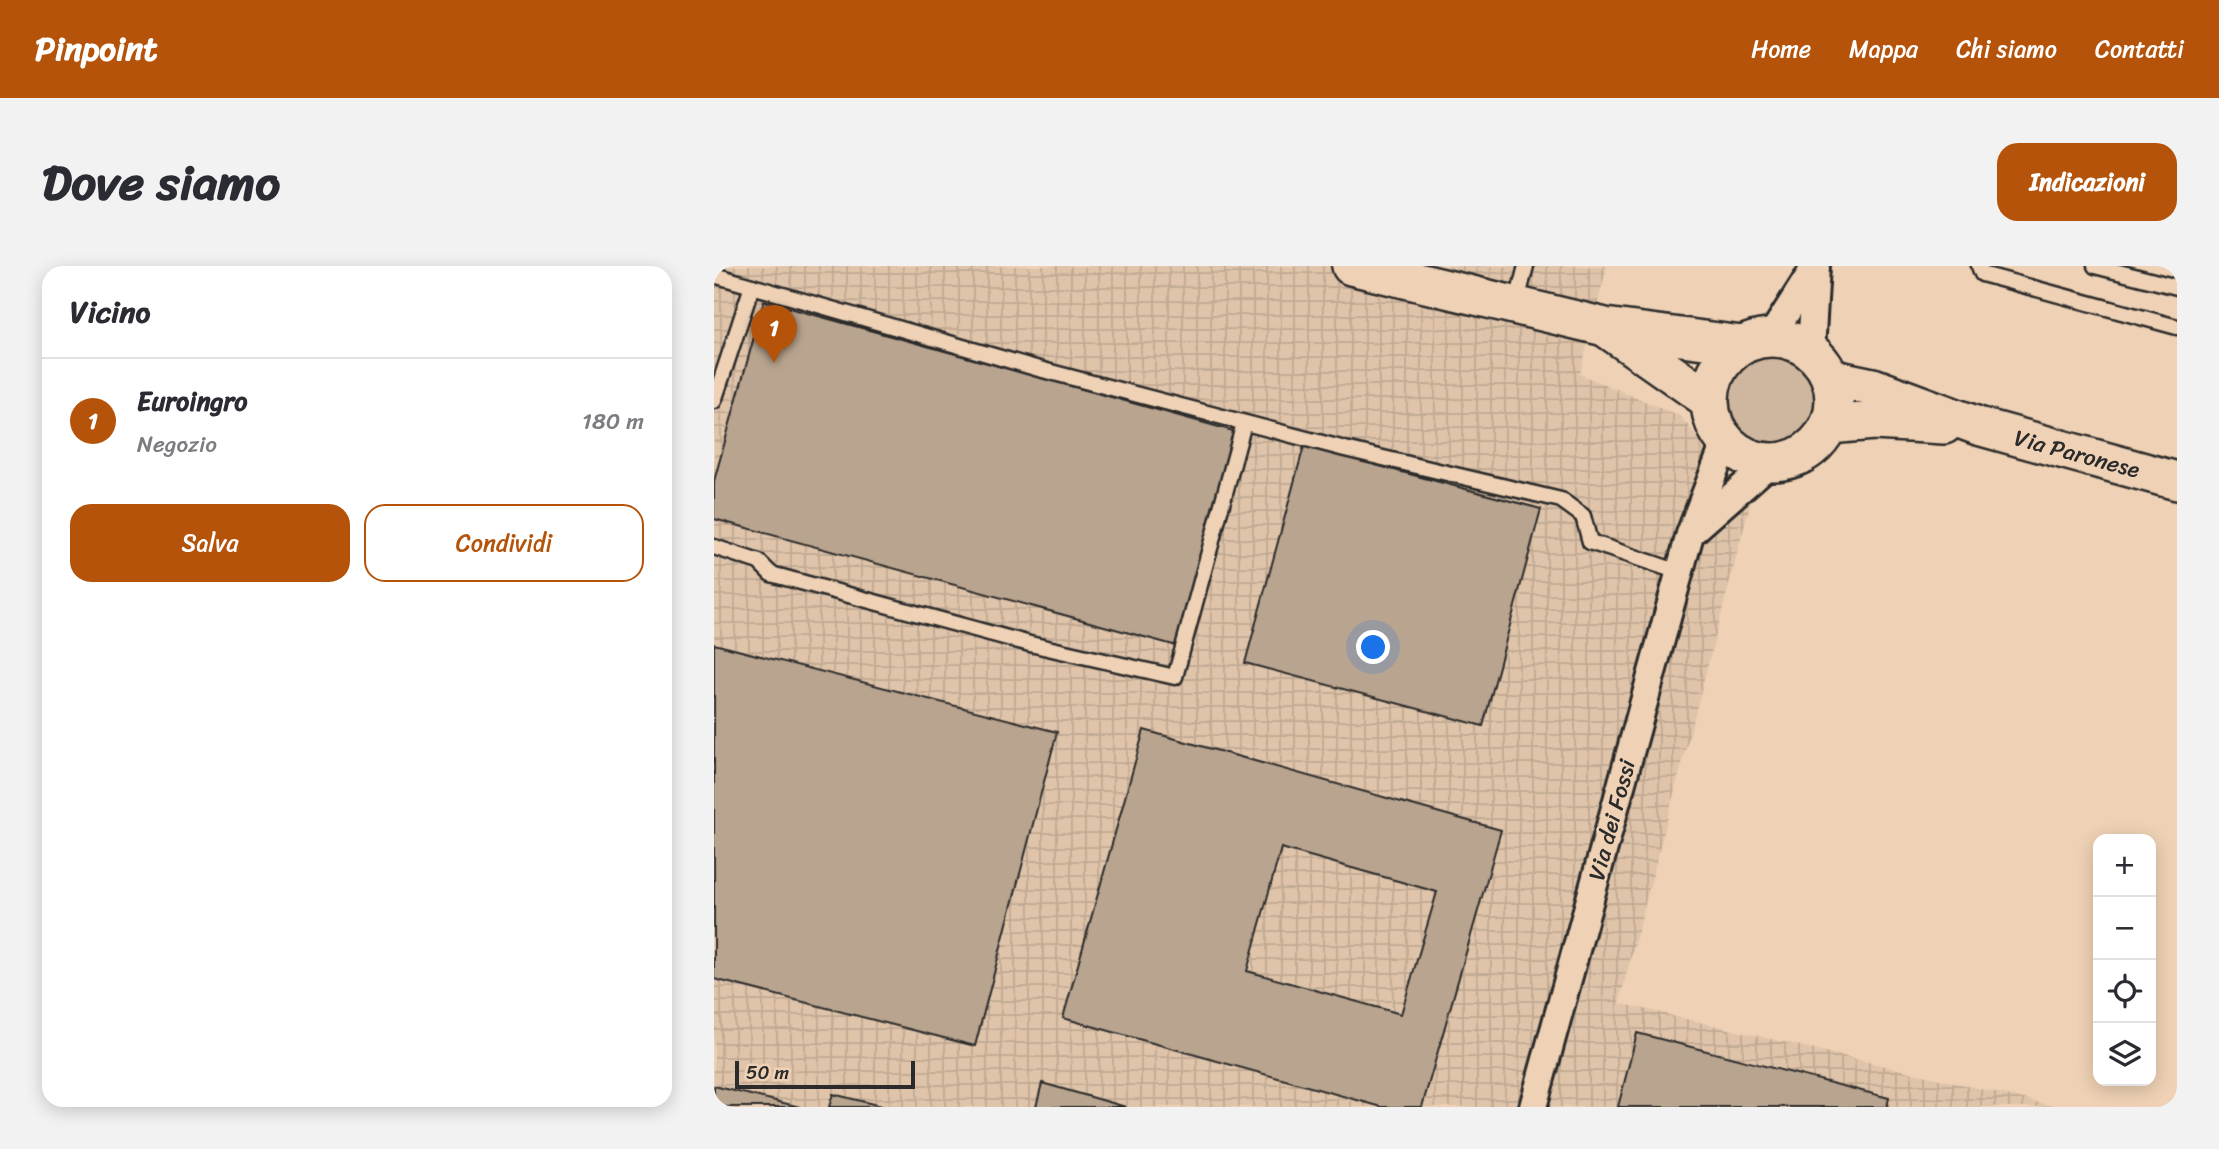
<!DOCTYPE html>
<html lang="it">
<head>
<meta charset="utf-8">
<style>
  body { margin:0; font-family:Sriracha,sans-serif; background:#f2f2f3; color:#2b2b33 }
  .controls { position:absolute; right:21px; bottom:21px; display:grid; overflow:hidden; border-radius:14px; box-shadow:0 4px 18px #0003 }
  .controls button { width:63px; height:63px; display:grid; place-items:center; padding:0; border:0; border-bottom:2px solid #e1e1e2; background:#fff; color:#2b2b33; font:35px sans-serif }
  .scale { position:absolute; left:21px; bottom:18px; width:180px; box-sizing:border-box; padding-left:7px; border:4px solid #2b2b2b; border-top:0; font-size:19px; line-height:24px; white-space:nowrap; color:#2b2b2b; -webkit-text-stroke:5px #efd2b5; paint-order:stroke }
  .you { position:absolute; left:660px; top:382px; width:24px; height:24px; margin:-18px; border:5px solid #fff; border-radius:50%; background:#1a73e8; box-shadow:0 0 0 10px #1a73e833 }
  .badge { display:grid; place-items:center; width:46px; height:46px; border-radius:50%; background:#b45309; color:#fff; font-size:23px; font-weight:700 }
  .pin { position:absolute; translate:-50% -58px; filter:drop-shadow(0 2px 4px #0008) }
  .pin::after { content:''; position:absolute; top:37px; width:24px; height:21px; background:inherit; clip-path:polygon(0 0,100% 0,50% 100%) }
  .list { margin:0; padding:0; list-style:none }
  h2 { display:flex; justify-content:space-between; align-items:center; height:91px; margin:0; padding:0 28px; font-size:30px }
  h2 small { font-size:23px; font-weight:400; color:#7c7c81 }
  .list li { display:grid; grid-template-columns:46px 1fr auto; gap:21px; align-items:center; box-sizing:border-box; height:126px; padding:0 28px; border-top:2px solid #e1e1e2 }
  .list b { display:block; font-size:26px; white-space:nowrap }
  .list p { margin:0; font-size:23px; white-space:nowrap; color:#7c7c81 }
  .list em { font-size:23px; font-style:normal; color:#7c7c81 }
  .actions { display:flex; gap:14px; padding:21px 28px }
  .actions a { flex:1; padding:16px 0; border:2px solid #b45309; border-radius:21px; text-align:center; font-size:24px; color:#b45309 }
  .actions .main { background:#b45309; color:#fff }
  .icon { flex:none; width:38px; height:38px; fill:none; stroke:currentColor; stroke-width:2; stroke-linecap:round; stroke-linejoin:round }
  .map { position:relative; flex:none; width:1463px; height:841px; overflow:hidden; border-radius:21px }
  header { display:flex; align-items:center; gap:42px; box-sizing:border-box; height:98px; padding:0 35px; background:#b45309; color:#fff }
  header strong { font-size:33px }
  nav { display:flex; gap:38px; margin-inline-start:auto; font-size:24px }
  .intro { display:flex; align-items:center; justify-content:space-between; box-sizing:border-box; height:168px; padding:0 42px }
  h1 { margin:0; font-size:49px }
  .button { padding:18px 32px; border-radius:21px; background:#b45309; color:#fff; font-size:24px; font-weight:700 }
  main { display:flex; gap:42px; padding:0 42px }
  aside { flex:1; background:#fff; border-radius:21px; box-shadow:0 4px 18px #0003 }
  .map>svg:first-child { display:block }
  .industrial { fill:url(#industrial-grid) }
  .green { fill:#cfb79f; stroke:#7d7165; stroke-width:2 }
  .building { fill:#b9a48f; stroke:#2b2b2b; stroke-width:2; fill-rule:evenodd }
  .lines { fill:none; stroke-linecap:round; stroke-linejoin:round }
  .service-casing { stroke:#2b2b2b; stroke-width:19 }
  .minor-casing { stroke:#2b2b2b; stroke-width:32 }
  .secondary-casing { stroke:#2b2b2b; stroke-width:42 }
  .service { stroke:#efd2b5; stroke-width:14 }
  .minor { stroke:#efd2b5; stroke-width:26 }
  .secondary { stroke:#efd2b5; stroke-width:37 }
  .labels { text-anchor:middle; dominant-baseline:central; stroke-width:5; stroke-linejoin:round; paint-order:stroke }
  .street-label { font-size:23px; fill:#2b2b2b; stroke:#efd2b5 }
</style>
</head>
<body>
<header>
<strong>Pinpoint</strong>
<nav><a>Home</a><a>Mappa</a><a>Chi siamo</a><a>Contatti</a></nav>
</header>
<div class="intro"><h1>Dove siamo</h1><a class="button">Indicazioni</a></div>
<main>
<aside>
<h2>Vicino<small></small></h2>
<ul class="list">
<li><span class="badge">1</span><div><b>Euroingro</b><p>Negozio</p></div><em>180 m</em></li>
</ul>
<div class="actions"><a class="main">Salva</a><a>Condividi</a></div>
</aside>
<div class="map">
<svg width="1463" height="841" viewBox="0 0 1463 841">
  <defs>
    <pattern id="industrial-grid" width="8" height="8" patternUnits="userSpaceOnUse" patternTransform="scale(1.75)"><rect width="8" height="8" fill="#dfc4aa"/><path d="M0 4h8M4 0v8" fill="none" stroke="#c0a992"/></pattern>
  </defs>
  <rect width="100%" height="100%" fill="#efd2b5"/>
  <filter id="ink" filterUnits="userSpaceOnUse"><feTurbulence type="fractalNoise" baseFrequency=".0143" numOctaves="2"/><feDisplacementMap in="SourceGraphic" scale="14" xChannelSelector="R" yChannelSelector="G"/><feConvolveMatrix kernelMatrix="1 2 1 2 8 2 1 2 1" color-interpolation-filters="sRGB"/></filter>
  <g filter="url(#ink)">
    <polygon class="industrial" points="0,0 893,0 866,108 966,150 1037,235 905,737 1344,841 0,841"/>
    <circle class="green" cx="1058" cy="134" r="46"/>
    <g class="building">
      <polygon points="50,35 523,166 463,380 0,253 0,215"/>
      <polygon points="590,180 827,243 769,460 531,397"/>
      <polygon points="0,378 343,466 261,780 0,713"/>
      <path d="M 430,464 L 787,564 L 708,841 L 668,841 L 349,752 ZM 567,582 L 723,626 L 687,748 L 533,705 Z"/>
      <polygon points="923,767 1175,832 1173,841 904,841"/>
      <polygon points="328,817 412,841 322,841"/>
      <polygon points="0,820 86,841 0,841"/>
      <polygon points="119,828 171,841 115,841"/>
    </g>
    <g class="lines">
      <defs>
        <g id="service">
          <polyline points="1265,0 1268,8 1463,61"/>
          <polyline points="1381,0 1463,21"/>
          <polyline points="0,9 325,103 631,183 847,234 869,250 876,276 965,306"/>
          <polyline points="802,39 812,0"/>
          <polyline points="0,135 38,20"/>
          <polyline points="0,281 45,296 57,308 316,378 461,411 530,157"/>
        </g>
        <g id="minor">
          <polyline points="1056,72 1101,1"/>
          <polyline points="1097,85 1102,0"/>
          <polyline points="980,264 1056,197"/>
          <polyline points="819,841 976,268 1011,177"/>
        </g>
        <g id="secondary">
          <polyline points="637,0 891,61 1028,79"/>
          <polyline points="895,64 995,134"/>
          <circle cx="1058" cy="134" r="62"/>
          <polyline points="1116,112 1159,121 1264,160 1463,215"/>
          <polyline points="1115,159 1160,155 1230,159"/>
        </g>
      </defs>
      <use href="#service" class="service-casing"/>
      <use href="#minor" class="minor-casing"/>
      <use href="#secondary" class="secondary-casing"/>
      <use href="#service" class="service"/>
      <use href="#minor" class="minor"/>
      <use href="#secondary" class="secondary"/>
    </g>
  </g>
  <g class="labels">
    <g class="street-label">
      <text transform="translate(1363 188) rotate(15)">Via Paronese</text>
      <text transform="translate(898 554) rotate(-75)">Via dei Fossi</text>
    </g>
  </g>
</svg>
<div class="controls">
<button>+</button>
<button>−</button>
<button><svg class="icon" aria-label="locate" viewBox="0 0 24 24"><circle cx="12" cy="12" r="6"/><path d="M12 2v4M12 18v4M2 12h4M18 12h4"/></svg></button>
<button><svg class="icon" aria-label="layers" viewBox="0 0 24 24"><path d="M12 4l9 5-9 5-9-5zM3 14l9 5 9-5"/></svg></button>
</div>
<div class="scale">50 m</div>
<div class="you"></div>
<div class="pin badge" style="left:60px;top:97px">1</div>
</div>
</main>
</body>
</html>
